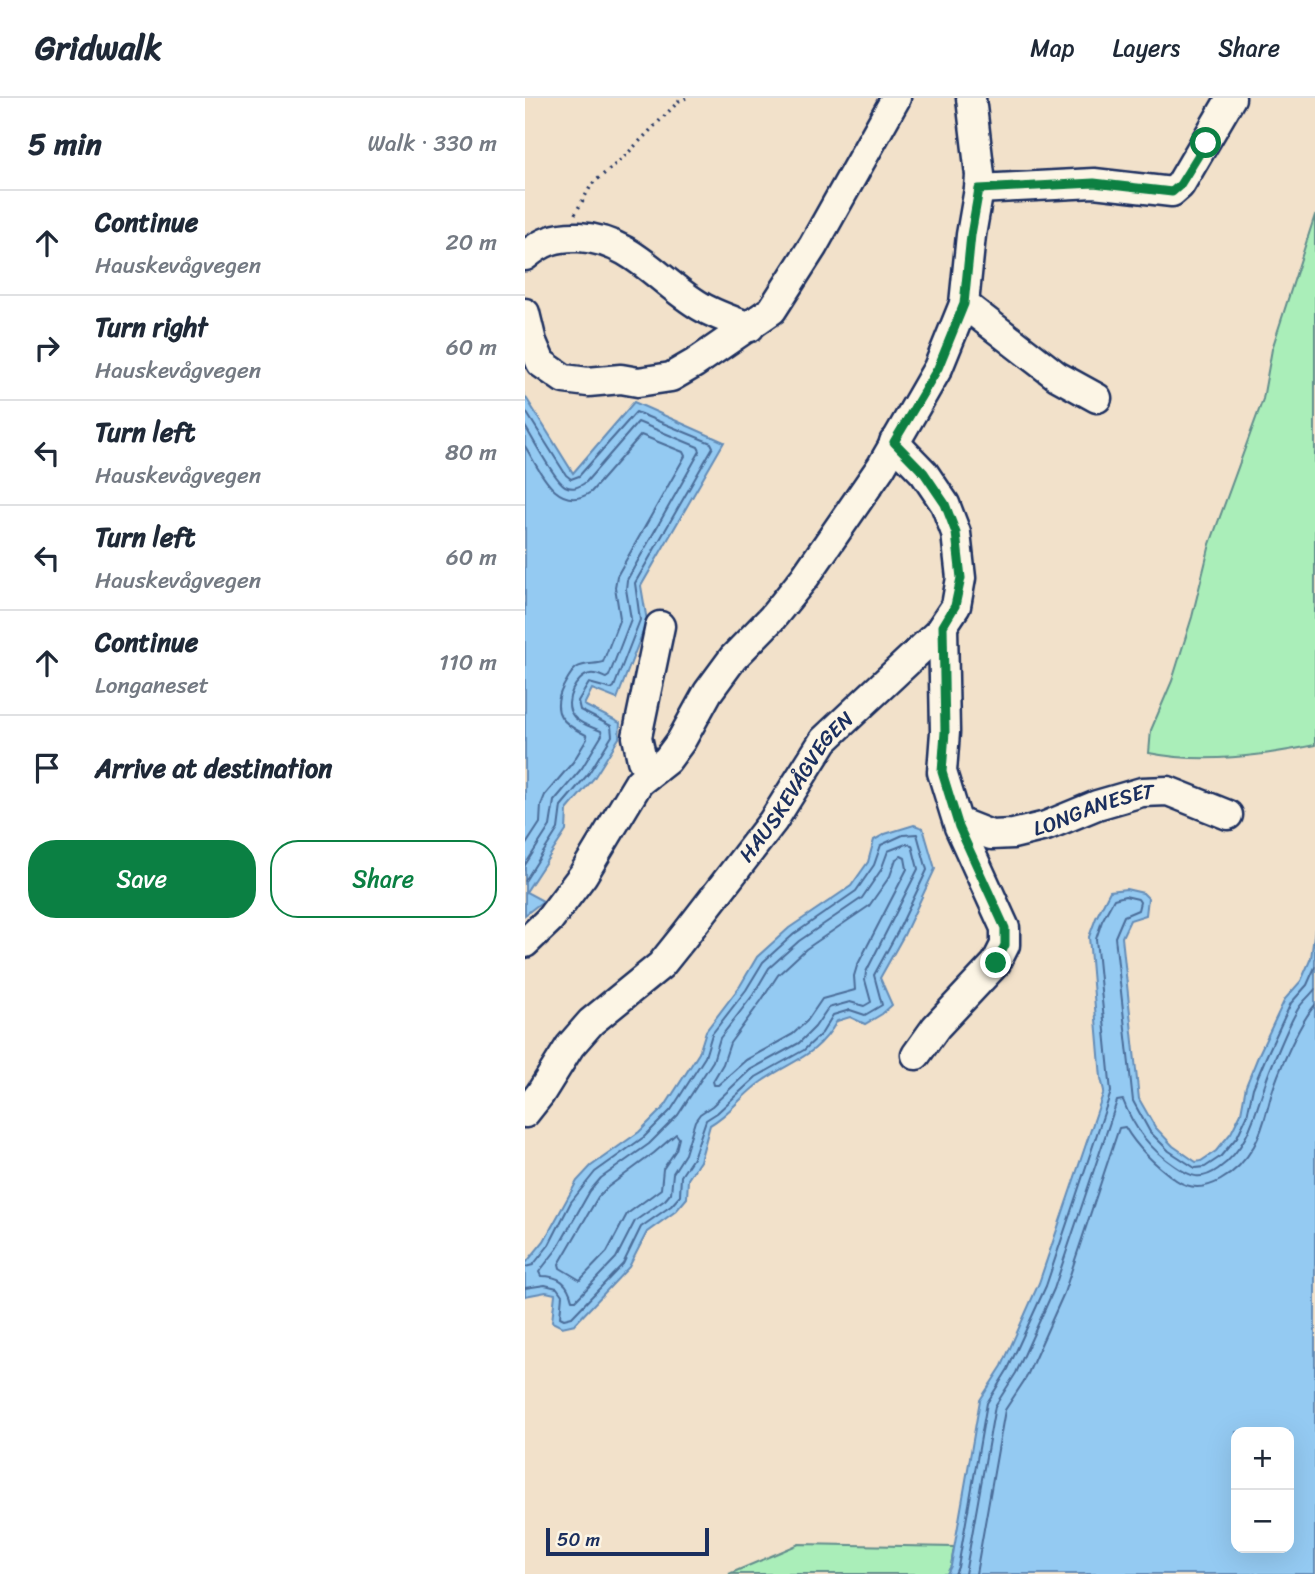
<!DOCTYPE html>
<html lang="en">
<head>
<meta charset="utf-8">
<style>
  body { margin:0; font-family:Sriracha,sans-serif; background:#f6f6f7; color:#1f2937 }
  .controls { position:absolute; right:21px; bottom:21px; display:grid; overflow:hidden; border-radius:14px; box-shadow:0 7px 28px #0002 }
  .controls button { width:63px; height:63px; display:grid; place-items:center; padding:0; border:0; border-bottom:2px solid #e0e1e3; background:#fff; color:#1f2937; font:35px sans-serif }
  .scale { position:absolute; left:21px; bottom:18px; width:163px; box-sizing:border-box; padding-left:7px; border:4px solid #1b2f5e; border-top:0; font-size:19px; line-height:24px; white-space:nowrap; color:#1b2f5e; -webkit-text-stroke:5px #fcf5e5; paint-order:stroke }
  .stop { position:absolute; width:21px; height:21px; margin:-16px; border:5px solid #0b8043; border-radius:50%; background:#fff }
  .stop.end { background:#0b8043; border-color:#fff; box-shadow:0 2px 7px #0008 }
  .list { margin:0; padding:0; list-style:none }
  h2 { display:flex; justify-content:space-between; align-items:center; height:91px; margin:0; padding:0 28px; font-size:30px }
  h2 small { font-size:23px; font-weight:400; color:#747a83 }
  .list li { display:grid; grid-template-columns:46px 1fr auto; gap:21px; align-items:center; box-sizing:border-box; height:105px; padding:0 28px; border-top:2px solid #e0e1e3 }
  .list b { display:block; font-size:26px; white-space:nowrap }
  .list p { margin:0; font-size:23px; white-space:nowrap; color:#747a83 }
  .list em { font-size:23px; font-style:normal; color:#747a83 }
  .actions { display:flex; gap:14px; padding:21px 28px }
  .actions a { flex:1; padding:16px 0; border:2px solid #0b8043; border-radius:28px; text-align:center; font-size:24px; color:#0b8043 }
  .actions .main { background:#0b8043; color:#fff }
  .icon { flex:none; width:38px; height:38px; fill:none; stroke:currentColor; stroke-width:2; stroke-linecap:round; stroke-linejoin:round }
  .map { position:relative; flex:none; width:790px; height:1476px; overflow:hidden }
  header { display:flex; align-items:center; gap:42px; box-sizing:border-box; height:98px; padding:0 35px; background:#fff; border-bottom:2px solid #e0e1e3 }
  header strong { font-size:33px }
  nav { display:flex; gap:38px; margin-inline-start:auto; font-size:24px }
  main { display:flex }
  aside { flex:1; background:#fff }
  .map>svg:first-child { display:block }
  .green { fill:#aaeeb9; stroke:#628e8c; stroke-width:2 }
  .water { fill:#94caf2; stroke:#648cb7; stroke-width:2; fill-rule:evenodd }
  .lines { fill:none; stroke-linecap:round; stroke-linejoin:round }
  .shore { stroke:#4b6d99; stroke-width:2 }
  .minor-casing { stroke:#1b2f5e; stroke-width:33 }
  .path { stroke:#1b2f5e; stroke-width:3.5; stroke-dasharray:2 5; stroke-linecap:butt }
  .minor { stroke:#fcf5e5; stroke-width:28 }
  .route { stroke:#0b8043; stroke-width:9 }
  .labels { text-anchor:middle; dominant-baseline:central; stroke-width:7; stroke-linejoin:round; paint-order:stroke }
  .street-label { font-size:21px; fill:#1b2f5e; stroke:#fcf5e5 }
</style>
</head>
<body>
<header>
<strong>Gridwalk</strong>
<nav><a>Map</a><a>Layers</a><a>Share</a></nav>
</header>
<main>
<aside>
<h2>5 min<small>Walk · 330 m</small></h2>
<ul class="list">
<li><svg class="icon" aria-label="ahead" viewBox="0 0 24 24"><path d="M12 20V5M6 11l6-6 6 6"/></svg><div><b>Continue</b><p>Hauskevågvegen</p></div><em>20 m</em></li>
<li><svg class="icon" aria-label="right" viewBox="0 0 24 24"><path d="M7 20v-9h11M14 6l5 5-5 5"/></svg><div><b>Turn right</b><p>Hauskevågvegen</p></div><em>60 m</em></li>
<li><svg class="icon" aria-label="left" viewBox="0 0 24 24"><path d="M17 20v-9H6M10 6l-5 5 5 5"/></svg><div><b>Turn left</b><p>Hauskevågvegen</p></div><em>80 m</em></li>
<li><svg class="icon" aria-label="left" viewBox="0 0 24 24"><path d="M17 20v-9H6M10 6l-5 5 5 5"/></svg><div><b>Turn left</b><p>Hauskevågvegen</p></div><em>60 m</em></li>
<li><svg class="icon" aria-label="ahead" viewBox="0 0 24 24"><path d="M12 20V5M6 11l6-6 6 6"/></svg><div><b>Continue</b><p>Longaneset</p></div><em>110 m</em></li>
<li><svg class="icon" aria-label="arrive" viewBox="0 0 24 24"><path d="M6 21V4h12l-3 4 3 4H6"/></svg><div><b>Arrive at destination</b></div></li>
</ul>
<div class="actions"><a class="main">Save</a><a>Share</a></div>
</aside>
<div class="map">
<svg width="790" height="1476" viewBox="0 0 790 1476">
  <rect width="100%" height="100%" fill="#f2e1ca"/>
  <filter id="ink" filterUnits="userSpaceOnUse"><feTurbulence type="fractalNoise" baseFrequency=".0143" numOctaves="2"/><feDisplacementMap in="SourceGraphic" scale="14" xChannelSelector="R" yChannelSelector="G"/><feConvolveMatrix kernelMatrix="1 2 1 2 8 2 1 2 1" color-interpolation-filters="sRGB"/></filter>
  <g filter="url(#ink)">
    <g class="green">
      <path d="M 790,117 L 790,647 C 737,658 678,666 624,655 L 626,632 L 647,583 L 667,519 L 685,446 L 738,301 L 747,251 Z"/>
      <polygon points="274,1446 429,1449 426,1468 422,1476 204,1476"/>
    </g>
    <g class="water">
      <polygon points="0,298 48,375 109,304 199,344 116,488 122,523 92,601 67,591 59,607 95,625 94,640 69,680 42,712 41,733 1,794 18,803 0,817"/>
      <path d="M 389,727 L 398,730 L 410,771 L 379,837 L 355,880 L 367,907 L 357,916 L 340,926 L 325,919 L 312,923 C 291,960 268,961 236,984 C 217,997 205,1016 185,1027 L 175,1063 L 163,1081 L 162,1100 L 151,1113 L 122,1134 L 104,1169 L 50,1226 L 37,1229 L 27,1224 L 30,1196 L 21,1194 L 0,1198 L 0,1166 L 19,1143 L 52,1083 L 66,1068 L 114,1034 L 140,1008 L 174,955 L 181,933 L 215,888 L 232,859 L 264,830 L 326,788 L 343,764 L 349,742 L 360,736 Z"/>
      <path d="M 601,791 L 618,795 L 623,800 L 621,817 L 605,822 L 597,839 L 614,1001 L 630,1029 L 648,1048 L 671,1064 L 676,1063 L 691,1053 L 706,1035 L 716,1015 L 721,988 L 734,956 L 760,901 L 776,883 L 786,860 L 790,830 L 790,1476 L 422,1476 L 426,1468 L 455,1302 L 477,1268 L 514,1185 L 579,993 L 576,980 L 564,839 L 571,820 L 585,793 ZM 711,1334 L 764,1334 L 764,1450 L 711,1450 Z"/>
    </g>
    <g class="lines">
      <g class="shore">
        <polyline points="0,312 41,377 46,381 54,378 111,314 186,345 188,349 110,485 115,522 89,589 86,591 64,585 53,603 55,612 86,628 87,638 64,675 36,708 33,731 0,783"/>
        <path d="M 0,328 C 7,340 30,383 40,388 C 48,392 54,389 61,384 L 113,324 L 173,349 L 175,353 L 102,482 L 101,491 L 106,521 L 84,578 L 81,580 C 76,578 71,575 65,576 C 51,578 38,604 47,616 C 52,625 67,629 76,633 L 77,637 L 57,670 L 29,703 L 25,728 L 0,767"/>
        <path d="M 0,348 C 14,371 32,417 66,394 L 116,337 L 158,354 L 160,358 L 92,478 L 90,489 L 95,520 L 78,564 C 70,567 60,564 51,570 C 45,575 42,582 38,589 C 25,615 38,626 61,637 L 62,641 L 48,664 L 20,697 L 16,707 L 15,725 L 0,748"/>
        <path d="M 381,746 L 387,747 L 393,771 L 341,874 L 340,882 L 346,904 L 339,908 L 325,904 L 303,910 L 290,929 L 274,945 L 225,972 L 187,1008 L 175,1016 L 170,1023 L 160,1056 L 148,1075 L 146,1095 L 140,1102 L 110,1123 L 91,1160 L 51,1202 L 47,1202 C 43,1185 35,1178 16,1178 L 14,1174 L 32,1151 L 65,1093 L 76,1080 L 124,1046 L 153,1017 L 188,963 L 195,940 L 228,897 L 244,870 L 274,843 L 337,800 L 356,772 L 363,753 Z"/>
        <polygon points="376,758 380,760 382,771 332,868 329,878 330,892 297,901 282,923 268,936 221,962 193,987 189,987 188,983 198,966 205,945 236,903 253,877 281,851 344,808 365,778 371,761"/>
        <polygon points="151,1036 154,1040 151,1052 138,1071 136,1091 102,1116 82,1154 55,1182 35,1170 34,1166 73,1099 83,1089 129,1055"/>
        <polyline points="0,1169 8,1167 24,1147 46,1104 70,1074 119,1039 146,1012 180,959 187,936 221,892 238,864 269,836 331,793 349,767 356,747 378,737 392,736 402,772 373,833 349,877 357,907 340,917 325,912 308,917 297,935 279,952 231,979 192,1015 181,1022 168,1060 156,1078 155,1098 146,1108 116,1129 98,1166 47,1219 39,1221 35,1219 37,1197 32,1190 20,1187 0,1190"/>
        <polyline points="430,1476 433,1469 462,1305 483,1271 521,1188 586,994 571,841 577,823 589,801 600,798 613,801 615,804 613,812 599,818 590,839 608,1003 625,1034 644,1053 670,1070 680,1069 695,1059 712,1039 722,1018 728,990 741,959 766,905 782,887 790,869"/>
        <path d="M 440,1476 L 470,1308 L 491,1275 L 529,1191 L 592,1003 L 598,1002 C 608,1029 626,1052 650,1068 C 666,1079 676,1083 693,1071 C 730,1045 731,1003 748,965 C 756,947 763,928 773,911 C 777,904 785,898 790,891"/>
        <path d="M 451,1476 L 480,1312 L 501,1280 L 539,1195 L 594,1030 L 600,1029 C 613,1051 630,1067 651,1082 C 680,1102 714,1074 729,1048 C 738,1032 741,1016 746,998 C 752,976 775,924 790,907"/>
      </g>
      <defs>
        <g id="minor">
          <polyline points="454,91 569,85 647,94 655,87 706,0"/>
          <path d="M 0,158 C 18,143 32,138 54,139 C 107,142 133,183 175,208 C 190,217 208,223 225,229"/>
          <polyline points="439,206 532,278 572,300"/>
          <polyline points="0,215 7,244 16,265 39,281 63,284 96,281 113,284 146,279 170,265 247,212 288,148 371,0"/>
          <polyline points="127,673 122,671 117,662 112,639 135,528"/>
          <path id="s1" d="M 433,724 L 466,737 L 488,736 L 521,728 L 572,707 L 617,694 L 643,693 L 703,717"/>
          <polyline points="0,845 24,822 58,777 114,684 142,662 156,643 183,594 208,560 247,520 280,479 356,369 413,270 439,206 446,137 454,91 455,77 446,0"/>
          <polyline points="391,957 411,929 471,865 480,847 480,830 434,729 417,674 420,634 418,528"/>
          <path id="s2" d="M 0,1015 L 15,996 L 45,948 L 66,924 L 136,867 L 160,837 L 248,723 L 299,642 L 413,535 L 431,508 L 436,480 L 431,435 L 420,406 L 399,375 L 369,344"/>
        </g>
      </defs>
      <use href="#minor" class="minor-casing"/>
      <polyline class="path" points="50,116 67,86 99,59 154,3 161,0"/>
      <use href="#minor" class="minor"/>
    </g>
  </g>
  <g class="lines" filter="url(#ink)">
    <polyline class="route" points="471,865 480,847 480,830 434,729 417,674 420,634 418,528 430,508 436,480 431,435 420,406 399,375 369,344 413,270 439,206 446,137 454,91 569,85 647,94 655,87 681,45"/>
  </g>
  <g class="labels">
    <g class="street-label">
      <text stroke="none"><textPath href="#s2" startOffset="427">HAUSKEVÅGVEGEN</textPath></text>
      <text stroke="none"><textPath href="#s1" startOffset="142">LONGANESET</textPath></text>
    </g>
  </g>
</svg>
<div class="controls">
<button>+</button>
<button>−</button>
</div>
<div class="scale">50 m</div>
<div class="stop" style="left:681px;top:45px"></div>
<div class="stop end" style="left:471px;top:865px"></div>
</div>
</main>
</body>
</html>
